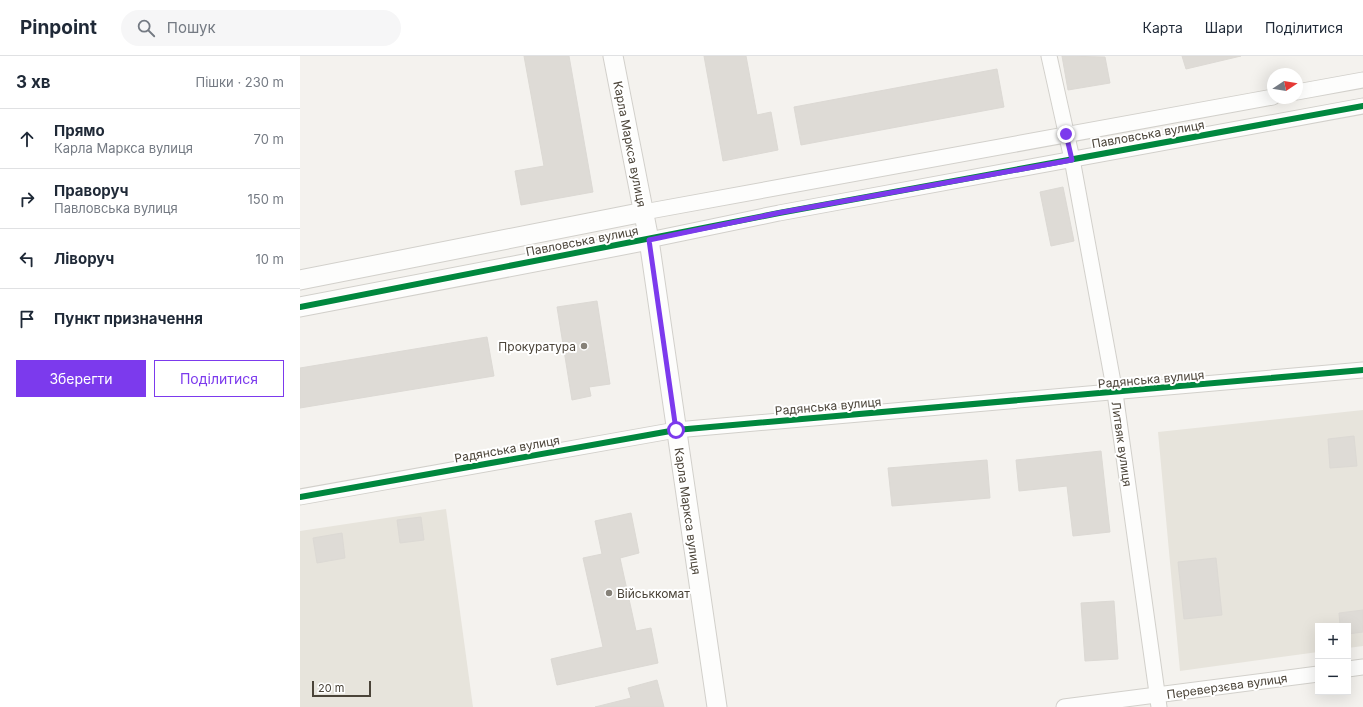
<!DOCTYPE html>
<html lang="uk">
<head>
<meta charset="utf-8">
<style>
  body { margin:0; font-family:Inter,sans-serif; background:#f6f6f7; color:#1f2937 }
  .controls { position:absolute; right:12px; bottom:12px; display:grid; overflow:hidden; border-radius:0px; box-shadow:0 4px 16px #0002 }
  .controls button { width:36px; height:36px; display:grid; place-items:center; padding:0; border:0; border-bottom:1px solid #e0e1e3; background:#fff; color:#1f2937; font:20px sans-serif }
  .compass { position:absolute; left:967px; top:12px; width:36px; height:36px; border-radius:50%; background:#fff; box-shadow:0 4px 16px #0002; rotate:78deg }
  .scale { position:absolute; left:12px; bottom:10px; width:59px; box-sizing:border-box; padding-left:4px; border:2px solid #4b4439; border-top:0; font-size:11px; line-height:14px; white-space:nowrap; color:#4b4439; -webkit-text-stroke:3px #fff; paint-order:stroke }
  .stop { position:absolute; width:12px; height:12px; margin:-9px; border:3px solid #7c3aed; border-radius:50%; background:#fff }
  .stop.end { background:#7c3aed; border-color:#fff; box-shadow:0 1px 4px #0008 }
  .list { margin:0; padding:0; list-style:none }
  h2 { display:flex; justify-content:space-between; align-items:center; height:52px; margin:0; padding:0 16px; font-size:17px }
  h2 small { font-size:13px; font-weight:400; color:#747a83 }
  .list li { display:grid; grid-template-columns:26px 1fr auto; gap:12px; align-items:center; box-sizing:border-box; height:60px; padding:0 16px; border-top:1px solid #e0e1e3 }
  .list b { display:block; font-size:15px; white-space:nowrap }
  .list p { margin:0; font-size:13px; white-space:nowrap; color:#747a83 }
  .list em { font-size:13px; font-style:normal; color:#747a83 }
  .actions { display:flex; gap:8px; padding:12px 16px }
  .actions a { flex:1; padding:9px 0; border:1px solid #7c3aed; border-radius:0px; text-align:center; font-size:14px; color:#7c3aed }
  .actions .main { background:#7c3aed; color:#fff }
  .icon { flex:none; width:22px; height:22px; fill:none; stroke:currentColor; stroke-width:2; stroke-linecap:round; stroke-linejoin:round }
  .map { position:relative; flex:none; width:1063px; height:651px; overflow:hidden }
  header { display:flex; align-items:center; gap:24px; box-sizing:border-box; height:56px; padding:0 20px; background:#fff; border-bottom:1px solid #e0e1e3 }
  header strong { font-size:19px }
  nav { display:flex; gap:22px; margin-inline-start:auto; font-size:14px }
  .search { width:280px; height:36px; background:#f6f6f7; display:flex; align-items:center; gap:10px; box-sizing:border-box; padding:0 14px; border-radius:22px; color:#747a83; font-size:15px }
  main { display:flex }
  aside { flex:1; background:#fff }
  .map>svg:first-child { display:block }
  .residential { fill:#e7e4dc }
  .building { fill:#dedbd6; stroke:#dcd9d4 }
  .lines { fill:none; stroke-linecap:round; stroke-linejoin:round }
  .minor-casing { stroke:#d2d0cb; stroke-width:17 }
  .tertiary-casing { stroke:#d2d0cb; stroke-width:21 }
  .minor { stroke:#fdfdfc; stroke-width:15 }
  .tertiary { stroke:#fdfdfc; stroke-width:19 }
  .cycleway-casing { stroke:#fff; stroke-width:8 }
  .cycleway { stroke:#00873e; stroke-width:6 }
  .route { stroke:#7c3aed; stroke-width:5 }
  .poi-dot { fill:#868178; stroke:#fff; stroke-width:1.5 }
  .labels { text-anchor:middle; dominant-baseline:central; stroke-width:4; stroke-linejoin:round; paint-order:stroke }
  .street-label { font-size:12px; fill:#4b4439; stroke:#fff }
  .poi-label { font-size:12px; fill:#4b4439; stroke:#fff; text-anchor:end }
</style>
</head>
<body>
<header>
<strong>Pinpoint</strong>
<div class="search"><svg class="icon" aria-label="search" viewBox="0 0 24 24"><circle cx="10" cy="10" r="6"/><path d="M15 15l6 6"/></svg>Пошук</div>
<nav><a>Карта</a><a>Шари</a><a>Поділитися</a></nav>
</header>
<main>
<aside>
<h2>3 хв<small>Пішки · 230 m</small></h2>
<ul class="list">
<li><svg class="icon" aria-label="ahead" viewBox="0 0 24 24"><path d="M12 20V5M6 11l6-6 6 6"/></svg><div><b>Прямо</b><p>Карла Маркса вулиця</p></div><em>70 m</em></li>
<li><svg class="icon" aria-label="right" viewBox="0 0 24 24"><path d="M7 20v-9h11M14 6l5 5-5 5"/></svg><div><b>Праворуч</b><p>Павловська вулиця</p></div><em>150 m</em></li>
<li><svg class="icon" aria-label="left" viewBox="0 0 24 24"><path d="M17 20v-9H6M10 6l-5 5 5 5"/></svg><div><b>Ліворуч</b></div><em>10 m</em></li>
<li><svg class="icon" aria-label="arrive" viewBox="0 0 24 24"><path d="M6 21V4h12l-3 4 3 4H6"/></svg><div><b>Пункт призначення</b></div></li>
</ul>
<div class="actions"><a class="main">Зберегти</a><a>Поділитися</a></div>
</aside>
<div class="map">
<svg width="1063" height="651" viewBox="0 0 1063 651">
  <rect width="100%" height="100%" fill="#f4f2ee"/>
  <g class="residential">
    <polygon points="1063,354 1063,590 1048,592 1048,570 1018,570 1018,596 880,615 858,376"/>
    <polygon points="146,453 173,651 0,651 0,475"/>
  </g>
  <g class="building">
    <polygon points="224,0 269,0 293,136 221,149 215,115 244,110"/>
    <polygon points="404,0 446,0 457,59 471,56 478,94 423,105"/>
    <polygon points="762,0 805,1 810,27 768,34"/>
    <polygon points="882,0 941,0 886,13"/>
    <polygon points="697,13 704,51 501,89 494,51"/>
    <polygon points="763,131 774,185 751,190 740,136"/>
    <polygon points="297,245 310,328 289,331 291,340 272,344 257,251"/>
    <polygon points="187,281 194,320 0,352 0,312"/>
    <polygon points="1054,380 1057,410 1030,412 1028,383"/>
    <polygon points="801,395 810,476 773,480 767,430 719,435 716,404"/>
    <polygon points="687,404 690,442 592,450 588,412"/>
    <polygon points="331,457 339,497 320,502 336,575 351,572 358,607 257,629 251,603 303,591 283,502 302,498 295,465"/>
    <polygon points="121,461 124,484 100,487 97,464"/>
    <polygon points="42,477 45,502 17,507 13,482"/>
    <polygon points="916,502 922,559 884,563 878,506"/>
    <polygon points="814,545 818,603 785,605 781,547"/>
    <polygon points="1063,554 1063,576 1048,578 1048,570 1040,570 1039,557"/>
    <polygon points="357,624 364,651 295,651 331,642 328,632"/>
  </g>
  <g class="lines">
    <defs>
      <g id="minor">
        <polyline points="749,0 772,103 815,337 859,651"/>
        <polyline points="997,36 1063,24"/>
        <polyline points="344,156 973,41"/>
        <polyline points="349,184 479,157 1063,50"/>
        <polyline points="0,441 376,374 1063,314"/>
        <polyline points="1048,613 1063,611"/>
        <polyline points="764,651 1018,618"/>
      </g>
      <g id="tertiary">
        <polyline points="313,0 349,184 417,651"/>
        <polyline points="0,224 344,156"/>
        <polyline points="0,251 349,184"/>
      </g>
    </defs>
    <use href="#minor" class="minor-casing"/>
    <use href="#tertiary" class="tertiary-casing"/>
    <use href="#minor" class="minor"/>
    <use href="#tertiary" class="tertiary"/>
    <defs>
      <g id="cycleway">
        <polyline points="0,251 479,157 1063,50"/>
        <polyline points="0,441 376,374 1063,314"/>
      </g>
    </defs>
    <use href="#cycleway" class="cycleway-casing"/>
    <use href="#cycleway" class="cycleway"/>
  </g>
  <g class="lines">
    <polyline class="route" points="376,374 349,184 478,157 772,104 766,78"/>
  </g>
  <g class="poi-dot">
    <circle cx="284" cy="290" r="4"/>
    <circle cx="309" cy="537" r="4"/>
  </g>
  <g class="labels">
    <g class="street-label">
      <text transform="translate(848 78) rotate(-10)">Павловська вулиця</text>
      <text transform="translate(330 88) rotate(79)">Карла Маркса вулиця</text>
      <text transform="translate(282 185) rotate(-11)">Павловська вулиця</text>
      <text transform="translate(851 323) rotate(-5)">Радянська вулиця</text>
      <text transform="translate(528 350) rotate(-5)">Радянська вулиця</text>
      <text transform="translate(822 388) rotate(82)">Литвяк вулиця</text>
      <text transform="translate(207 393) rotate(-10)">Радянська вулиця</text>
      <text transform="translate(388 455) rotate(82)">Карла Маркса вулиця</text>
      <text transform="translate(927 630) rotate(-8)">Переверзєва вулиця</text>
    </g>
    <g class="poi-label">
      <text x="276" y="290">Прокуратура</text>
      <text x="317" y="537" text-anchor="start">Військкомат</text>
    </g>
  </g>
</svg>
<div class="controls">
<button>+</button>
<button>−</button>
</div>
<svg class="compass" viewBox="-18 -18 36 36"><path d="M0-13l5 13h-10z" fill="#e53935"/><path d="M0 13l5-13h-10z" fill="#747a83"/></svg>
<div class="scale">20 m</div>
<div class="stop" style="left:376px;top:374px"></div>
<div class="stop end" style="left:766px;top:78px"></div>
</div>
</main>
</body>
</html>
